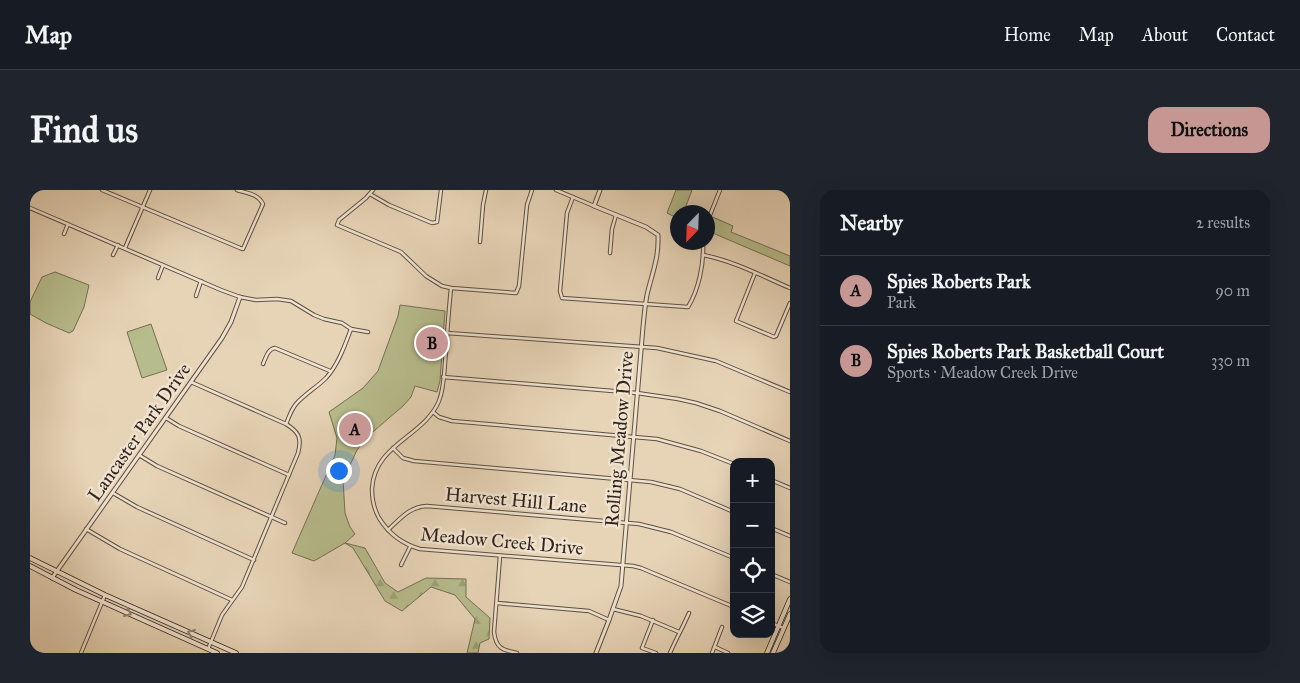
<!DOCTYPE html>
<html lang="en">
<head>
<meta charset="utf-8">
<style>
  body { margin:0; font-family:"IM FELL Great Primer",serif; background:#20242c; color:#f1f3f6 }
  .controls { position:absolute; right:15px; bottom:15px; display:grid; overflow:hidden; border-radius:10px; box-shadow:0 5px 20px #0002 }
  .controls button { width:45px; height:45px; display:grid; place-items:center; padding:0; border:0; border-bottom:1px solid #363941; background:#171b24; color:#f1f3f6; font:25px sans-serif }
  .compass { position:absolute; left:640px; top:15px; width:45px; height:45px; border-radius:50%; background:#171b24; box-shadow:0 5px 20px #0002; rotate:203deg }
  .you { position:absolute; left:308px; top:280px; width:18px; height:18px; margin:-12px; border:4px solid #fff; border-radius:50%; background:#1a73e8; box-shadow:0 0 0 8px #1a73e833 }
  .badge { display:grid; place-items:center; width:32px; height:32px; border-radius:50%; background:#c59692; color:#111; font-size:16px; font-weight:700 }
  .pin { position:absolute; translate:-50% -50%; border:2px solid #fff; box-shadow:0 1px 5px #0006 }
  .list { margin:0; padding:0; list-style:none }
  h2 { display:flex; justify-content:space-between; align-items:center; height:65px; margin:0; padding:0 20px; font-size:21px }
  h2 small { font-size:16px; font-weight:400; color:#9ea1a6 }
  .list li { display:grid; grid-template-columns:32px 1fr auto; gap:15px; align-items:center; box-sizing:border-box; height:70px; padding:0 20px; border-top:1px solid #363941 }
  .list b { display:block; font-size:19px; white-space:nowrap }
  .list p { margin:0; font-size:16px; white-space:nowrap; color:#9ea1a6 }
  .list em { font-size:16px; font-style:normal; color:#9ea1a6 }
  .icon { flex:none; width:28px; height:28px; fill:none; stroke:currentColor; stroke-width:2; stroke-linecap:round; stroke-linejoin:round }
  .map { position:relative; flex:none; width:760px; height:463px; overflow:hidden; border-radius:15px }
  header { display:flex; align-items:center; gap:30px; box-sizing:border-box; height:70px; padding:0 25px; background:#171b24; border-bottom:1px solid #363941 }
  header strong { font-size:24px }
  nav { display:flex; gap:28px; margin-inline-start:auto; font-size:18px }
  .intro { display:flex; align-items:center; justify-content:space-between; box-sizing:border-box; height:120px; padding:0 30px }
  h1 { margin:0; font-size:35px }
  .button { padding:12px 22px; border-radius:15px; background:#c59692; color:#111; font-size:18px; font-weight:700 }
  main { display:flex; gap:30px; padding:0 30px }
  aside { flex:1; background:#171b24; border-radius:15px; box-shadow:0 5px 20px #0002 }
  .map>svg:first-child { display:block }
  .forest { fill:url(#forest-firs); stroke:#747054 }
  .green { fill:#b7bc8d; stroke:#747054 }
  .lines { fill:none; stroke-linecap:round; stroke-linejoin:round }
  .minor-casing { stroke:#5f4f42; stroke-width:4.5 }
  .tertiary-casing { stroke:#5f4f42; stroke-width:5 }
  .secondary-casing { stroke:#32231b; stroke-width:5.5 }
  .minor { stroke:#efe3d0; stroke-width:2.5 }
  .tertiary { stroke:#efe3d0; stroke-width:3 }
  .secondary { stroke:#efe3d0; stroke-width:4 }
  .oneway { stroke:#908376 }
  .labels { text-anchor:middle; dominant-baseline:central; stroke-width:5; stroke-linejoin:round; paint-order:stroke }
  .street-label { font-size:19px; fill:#32231b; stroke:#efe3d0 }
</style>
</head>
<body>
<header>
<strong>Map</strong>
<nav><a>Home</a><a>Map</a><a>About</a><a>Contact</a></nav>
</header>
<div class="intro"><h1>Find us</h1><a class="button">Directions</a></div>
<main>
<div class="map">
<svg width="760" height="463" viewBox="0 0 760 463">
  <defs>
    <pattern id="forest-firs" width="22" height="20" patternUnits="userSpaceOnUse" patternTransform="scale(1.25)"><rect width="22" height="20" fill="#b7bc8d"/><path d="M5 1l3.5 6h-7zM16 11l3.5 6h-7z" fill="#9ea179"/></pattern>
  </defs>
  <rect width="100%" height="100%" fill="#e7d4b7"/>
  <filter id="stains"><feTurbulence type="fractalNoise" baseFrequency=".004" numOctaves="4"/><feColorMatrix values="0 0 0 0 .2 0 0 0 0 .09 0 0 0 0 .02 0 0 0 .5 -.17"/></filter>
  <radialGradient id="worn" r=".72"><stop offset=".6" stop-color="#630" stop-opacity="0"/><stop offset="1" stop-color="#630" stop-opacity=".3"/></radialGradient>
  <polygon class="forest" points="315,353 335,358 355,393 368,402 396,388 436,389 436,407 460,428 459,449 450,453 448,463 437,463 445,429 425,405 401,397 372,421 355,411 323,358"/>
  <g class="green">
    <polygon points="646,0 662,0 656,16 670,22 648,22 647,28 637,23"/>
    <polygon points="678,25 703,36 701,42 760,66 760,76 678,41"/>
    <polygon points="25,82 59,95 54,117 43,141 39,143 16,133 0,124 0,112 12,87"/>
    <polygon points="370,115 415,121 410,191 407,202 385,196 381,207 373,216 338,246 327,260 313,290 315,323 320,337 325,344 315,353 284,371 262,363 305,265 307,248 299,222 333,198 348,181 368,126"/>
    <polygon points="121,134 137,180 112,188 97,142"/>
  </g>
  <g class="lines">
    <defs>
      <g id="minor">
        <path d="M 72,0 L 210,58 L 213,59 L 233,14 C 228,4 217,3 207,0"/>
        <polyline points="343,0 336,8 309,30 307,35 371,62 396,86 412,96 421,98 486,103 489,96 497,15 502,0"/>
        <polyline points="526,0 564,16"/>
        <polyline points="340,4 359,15 402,33 407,32 411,0"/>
        <path d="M 543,7 L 537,23 L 530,101 L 532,108 L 658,117 C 669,99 674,74 673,52"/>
        <polyline points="0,18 191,100 210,107 226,110 247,109 261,111 284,125 294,129 312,133 321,139 338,142"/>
        <polyline points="678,30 690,0"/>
        <polyline points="34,44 38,34"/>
        <polyline points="450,52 453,15 456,0"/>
        <polyline points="95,58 120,0"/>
        <polyline points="580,63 582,39 586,25"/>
        <polyline points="83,65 88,55"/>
        <path d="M 673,65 C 704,71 732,86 760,98"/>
        <polyline points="725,83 706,131 744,147 746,146 760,113"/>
        <polyline points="128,88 133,75"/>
        <path d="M 421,98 C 419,119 417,141 416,162 C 414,178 415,196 409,211 C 394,247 344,254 342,299 C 342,309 344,319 349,328 C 359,344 372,354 390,359 L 603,376 L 611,378 L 704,417"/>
        <polyline points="166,106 171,91"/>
        <polyline points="417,143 627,158 686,171 760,202"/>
        <path d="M 233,174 C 236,167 238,159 245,158 L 300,181"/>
        <polyline points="413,187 607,203 648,209 666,213 690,221 760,251"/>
        <path d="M 161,192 L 256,234 C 269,242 272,248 268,263 L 212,397 L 192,425 L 178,459"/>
        <polyline points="403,222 409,227 422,231 627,249 671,261 704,274"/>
        <polyline points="136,228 149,236 259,285"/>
        <path d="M 256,234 C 259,227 261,220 266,214 C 275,204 287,197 296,188 C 308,175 315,155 321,139"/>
        <polyline points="363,258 373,268 384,271 621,292 650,299 704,322"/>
        <polyline points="109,265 127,276 255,333"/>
        <polyline points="741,290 760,298"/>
        <polyline points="83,303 107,317 224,370"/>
        <polyline points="741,338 760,346"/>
        <polyline points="56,339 90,359 202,410"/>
        <path d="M 358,340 C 371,328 379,317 397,316 L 609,334 L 641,342 L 704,368"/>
        <path d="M 470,366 L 464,442 C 466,459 473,460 487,463"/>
        <polyline points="371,375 380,357"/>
        <polyline points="741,384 760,392"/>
        <polyline points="467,413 559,421 579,430"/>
        <polyline points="583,419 611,426 649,442"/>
        <polyline points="623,430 612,458 626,463"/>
        <polyline points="741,433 754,438"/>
        <polyline points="685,457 698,463"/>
        <polyline points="51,463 75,405"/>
        <path d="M 640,463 C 646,449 653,437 659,423"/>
        <polyline points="682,463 692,437"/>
      </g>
      <g id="tertiary">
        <polyline points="22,388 192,148 201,132 210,107"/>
        <path d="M 566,463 L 579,430 L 591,396 L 613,137 C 614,126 615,115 617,105 C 622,83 629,69 628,45 L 616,37 L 564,16 L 570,0"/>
      </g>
      <g id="secondary">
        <polyline points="0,368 75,405 206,463"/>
        <polyline points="0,376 46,400 187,463"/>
        <polyline points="737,463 760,409"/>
        <polyline points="743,463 760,424"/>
      </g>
    </defs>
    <use href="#minor" class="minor-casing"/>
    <use href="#tertiary" class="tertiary-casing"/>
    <use href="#secondary" class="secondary-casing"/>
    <use href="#minor" class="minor"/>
    <use href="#tertiary" class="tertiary"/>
    <use href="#secondary" class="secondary"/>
  </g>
  <defs><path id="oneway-chevron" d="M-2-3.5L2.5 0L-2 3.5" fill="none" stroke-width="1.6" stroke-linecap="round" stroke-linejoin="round" transform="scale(1.25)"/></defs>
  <g class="oneway">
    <use href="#oneway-chevron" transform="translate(98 423) rotate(24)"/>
    <use href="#oneway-chevron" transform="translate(161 443) rotate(-156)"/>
  </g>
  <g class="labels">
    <g class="street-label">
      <text transform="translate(109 242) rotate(-55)">Lancaster Park Drive</text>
      <text transform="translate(589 249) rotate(-85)">Rolling Meadow Drive</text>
      <text transform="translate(486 310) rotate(5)">Harvest Hill Lane</text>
      <text transform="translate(472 351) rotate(5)">Meadow Creek Drive</text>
    </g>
  </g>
  <rect width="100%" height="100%" filter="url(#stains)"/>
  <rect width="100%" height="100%" fill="url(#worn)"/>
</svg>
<div class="controls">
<button>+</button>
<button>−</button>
<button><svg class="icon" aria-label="locate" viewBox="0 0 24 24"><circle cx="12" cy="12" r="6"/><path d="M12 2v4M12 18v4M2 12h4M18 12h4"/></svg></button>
<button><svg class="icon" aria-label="layers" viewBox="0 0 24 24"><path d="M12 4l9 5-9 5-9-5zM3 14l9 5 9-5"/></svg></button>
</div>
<svg class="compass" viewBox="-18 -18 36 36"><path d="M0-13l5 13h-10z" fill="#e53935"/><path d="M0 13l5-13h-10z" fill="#9ea1a6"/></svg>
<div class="you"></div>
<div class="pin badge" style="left:325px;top:239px">A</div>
<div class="pin badge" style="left:402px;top:153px">B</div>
</div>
<aside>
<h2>Nearby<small>2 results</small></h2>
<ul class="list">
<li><span class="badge">A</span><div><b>Spies Roberts Park</b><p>Park</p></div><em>90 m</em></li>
<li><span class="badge">B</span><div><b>Spies Roberts Park Basketball Court</b><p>Sports · Meadow Creek Drive</p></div><em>330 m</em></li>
</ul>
</aside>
</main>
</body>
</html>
